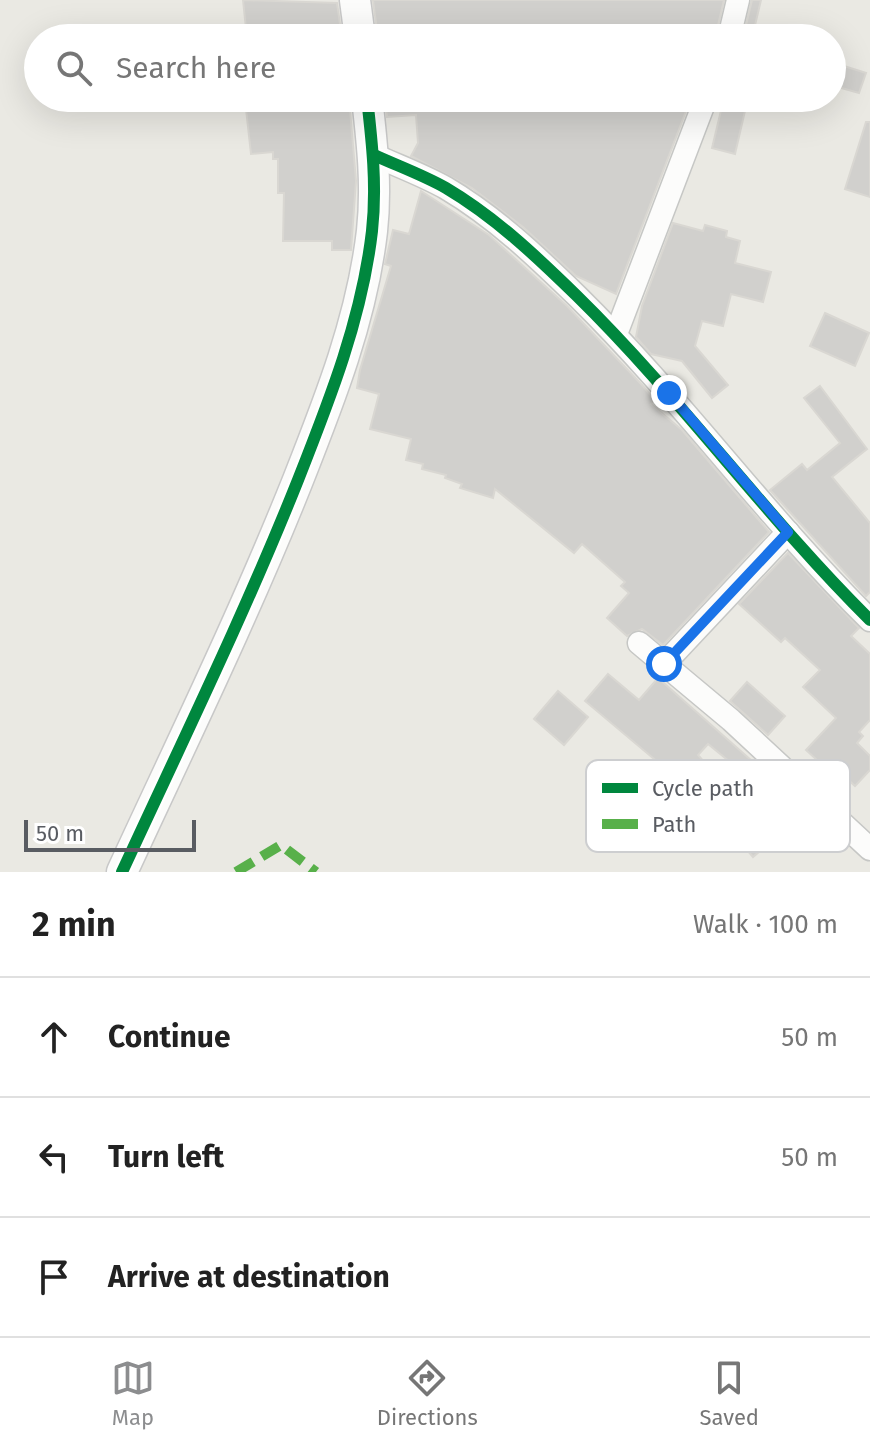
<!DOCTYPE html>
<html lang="en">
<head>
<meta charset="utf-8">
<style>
  body { margin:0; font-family:"Fira Sans",sans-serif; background:#f6f6f6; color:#222 }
  .scale { position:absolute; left:24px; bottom:20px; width:172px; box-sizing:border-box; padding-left:8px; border:4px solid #595c62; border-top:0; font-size:22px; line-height:28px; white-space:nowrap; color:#595c62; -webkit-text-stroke:6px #fff; paint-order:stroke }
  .stop { position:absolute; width:24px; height:24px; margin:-18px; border:6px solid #1a73e8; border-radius:50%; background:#fff }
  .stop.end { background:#1a73e8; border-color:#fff; box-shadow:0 2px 8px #0008 }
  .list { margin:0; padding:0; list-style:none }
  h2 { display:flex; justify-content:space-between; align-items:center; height:104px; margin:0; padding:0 32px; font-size:34px }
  h2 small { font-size:26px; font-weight:400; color:#767676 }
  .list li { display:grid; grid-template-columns:52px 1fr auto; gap:24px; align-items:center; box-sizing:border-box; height:120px; padding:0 32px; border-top:2px solid #e0e0e0 }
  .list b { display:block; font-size:30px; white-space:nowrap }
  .list em { font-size:26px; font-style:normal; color:#767676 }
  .icon { flex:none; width:44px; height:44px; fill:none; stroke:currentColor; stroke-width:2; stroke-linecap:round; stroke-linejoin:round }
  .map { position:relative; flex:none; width:870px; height:872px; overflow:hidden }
  .search { position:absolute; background:#fff; box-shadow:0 8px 32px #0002; left:24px; right:24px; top:24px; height:88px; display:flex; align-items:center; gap:20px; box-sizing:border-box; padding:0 28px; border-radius:44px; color:#767676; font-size:30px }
  .sheet { height:464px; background:#fff }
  nav { display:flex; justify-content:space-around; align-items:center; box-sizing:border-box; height:112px; border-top:2px solid #e0e0e0; background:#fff; font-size:22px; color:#767676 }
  nav a { display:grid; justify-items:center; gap:4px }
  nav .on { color:#8c8d8f }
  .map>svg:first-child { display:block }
  .building { fill:#d1d0cd; stroke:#d9d7d2; stroke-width:2 }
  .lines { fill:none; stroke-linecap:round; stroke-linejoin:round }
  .street-casing { stroke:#c6c7c5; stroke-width:25 }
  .secondary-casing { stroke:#c8c8c8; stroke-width:33 }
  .street { stroke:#fcfcfb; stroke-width:22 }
  .secondary { stroke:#fcfcfb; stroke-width:30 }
  .quiet { stroke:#58b04a; stroke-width:10; stroke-dasharray:20 10; stroke-linecap:butt }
  .cycleway-casing { stroke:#fff; stroke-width:17 }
  .cycleway { stroke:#00873e; stroke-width:12 }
  .route { stroke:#1a73e8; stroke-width:10 }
  .key { fill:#fff; stroke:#cdced0; stroke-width:2 }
  .key-label { font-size:22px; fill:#595c62 }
</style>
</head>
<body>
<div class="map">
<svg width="870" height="872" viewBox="0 0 870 872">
  <rect width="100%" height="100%" fill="#eae9e3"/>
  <g class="building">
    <polygon points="243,0 337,3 342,38 247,38"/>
    <polygon points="373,0 724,0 715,38 378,38"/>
    <polygon points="752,0 761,0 752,38 743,38"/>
    <polygon points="844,66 866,73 859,93 838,87"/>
    <polygon points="259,98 349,98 356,181 351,250 332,250 332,241 283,241 284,193 278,193 278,159 273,159 273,152 251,154 246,109 260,108"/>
    <polygon points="385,98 691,98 616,294 576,276 523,227 472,188 411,156 418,143 416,115 387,117"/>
    <polygon points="724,98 748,98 735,154 712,148"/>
    <polygon points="866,122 870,122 870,197 845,189"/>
    <polygon points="421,191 489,235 567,306 642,385 654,399 651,404 682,430 769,532 663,645 642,629 627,636 607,618 629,593 621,586 625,582 582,544 574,553 495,489 493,498 460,488 462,484 445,478 446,475 422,469 423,464 406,460 411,439 370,429 379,394 357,388 360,370 391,266 385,264 393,230 409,234"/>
    <polygon points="673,223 703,231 705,225 727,231 726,237 740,241 735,263 771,272 763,302 731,294 723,326 702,321 695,346 728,385 712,398 682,361 651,354 636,337 642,306"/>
    <polygon points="825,313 869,333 855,366 810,346"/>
    <polygon points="820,386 867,449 832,477 870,523 870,592 866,596 770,490 802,464 807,470 840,443 804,398"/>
    <polygon points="788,553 859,628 851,636 870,654 870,720 859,732 863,736 857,743 870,756 870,770 855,786 834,767 830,772 806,750 836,718 803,687 820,670 785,638 781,642 739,604"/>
    <polygon points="608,674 639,700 658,678 803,806 796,816 708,744 698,755 773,840 753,857 732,832 688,793 691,790 585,701"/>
    <polygon points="747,682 785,716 768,735 730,701"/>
    <polygon points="558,691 588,717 564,745 534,719"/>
  </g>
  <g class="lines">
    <defs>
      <g id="street">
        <polyline points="729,38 738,0"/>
        <path d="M 374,155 C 398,166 423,175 446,188 C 495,217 536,256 577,296 C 681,398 766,517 870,620"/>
        <polyline points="616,334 706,98"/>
        <polyline points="788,532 664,664 731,720 870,849"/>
        <polyline points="639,643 664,664"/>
      </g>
      <g id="secondary">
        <polyline points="355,0 360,38"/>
        <path d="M 122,872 C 182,742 245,613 298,480 C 330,399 362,318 372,231 C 377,186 372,142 367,98"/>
      </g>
    </defs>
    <use href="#street" class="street-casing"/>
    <use href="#secondary" class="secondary-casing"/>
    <use href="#street" class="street"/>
    <use href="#secondary" class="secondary"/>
    <polyline class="quiet" points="236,872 281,845 316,872"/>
    <defs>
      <g id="cycleway">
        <path d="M 374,155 C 398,166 423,175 446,188 C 495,217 536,256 577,296 C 681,398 766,517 870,620"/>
        <path d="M 122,872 C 182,742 245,613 298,480 C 330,399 362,318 372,231 C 377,186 372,142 367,98"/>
      </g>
    </defs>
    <use href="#cycleway" class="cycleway-casing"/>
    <use href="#cycleway" class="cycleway"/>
  </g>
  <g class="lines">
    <polyline class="route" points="664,664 788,532 669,393"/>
  </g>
  <rect x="586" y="760" width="264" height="92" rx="12" class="key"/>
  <rect x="602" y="783" width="36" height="10" fill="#00873e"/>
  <rect x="602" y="819" width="36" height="10" fill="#58b04a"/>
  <g class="key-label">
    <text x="652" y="796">Cycle path</text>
    <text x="652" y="832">Path</text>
  </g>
</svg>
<div class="scale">50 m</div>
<div class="stop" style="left:664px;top:664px"></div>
<div class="stop end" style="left:669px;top:393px"></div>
<div class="search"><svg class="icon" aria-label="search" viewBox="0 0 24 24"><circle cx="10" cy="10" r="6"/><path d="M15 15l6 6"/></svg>Search here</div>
</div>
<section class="sheet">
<h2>2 min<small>Walk · 100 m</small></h2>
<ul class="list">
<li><svg class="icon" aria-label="ahead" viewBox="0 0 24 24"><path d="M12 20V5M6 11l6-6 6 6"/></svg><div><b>Continue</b></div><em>50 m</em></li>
<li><svg class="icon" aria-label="left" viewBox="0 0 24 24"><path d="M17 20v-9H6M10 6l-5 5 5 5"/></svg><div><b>Turn left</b></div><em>50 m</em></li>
<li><svg class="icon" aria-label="arrive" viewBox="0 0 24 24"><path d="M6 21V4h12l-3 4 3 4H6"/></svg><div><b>Arrive at destination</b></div></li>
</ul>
</section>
<nav>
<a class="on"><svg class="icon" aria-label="map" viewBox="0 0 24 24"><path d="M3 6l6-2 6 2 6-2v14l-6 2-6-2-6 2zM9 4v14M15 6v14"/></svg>Map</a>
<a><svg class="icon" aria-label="directions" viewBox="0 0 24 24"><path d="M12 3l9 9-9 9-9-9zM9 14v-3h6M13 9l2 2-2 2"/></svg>Directions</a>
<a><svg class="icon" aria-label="saved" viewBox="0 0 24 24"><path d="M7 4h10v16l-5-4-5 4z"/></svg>Saved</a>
</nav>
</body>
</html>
